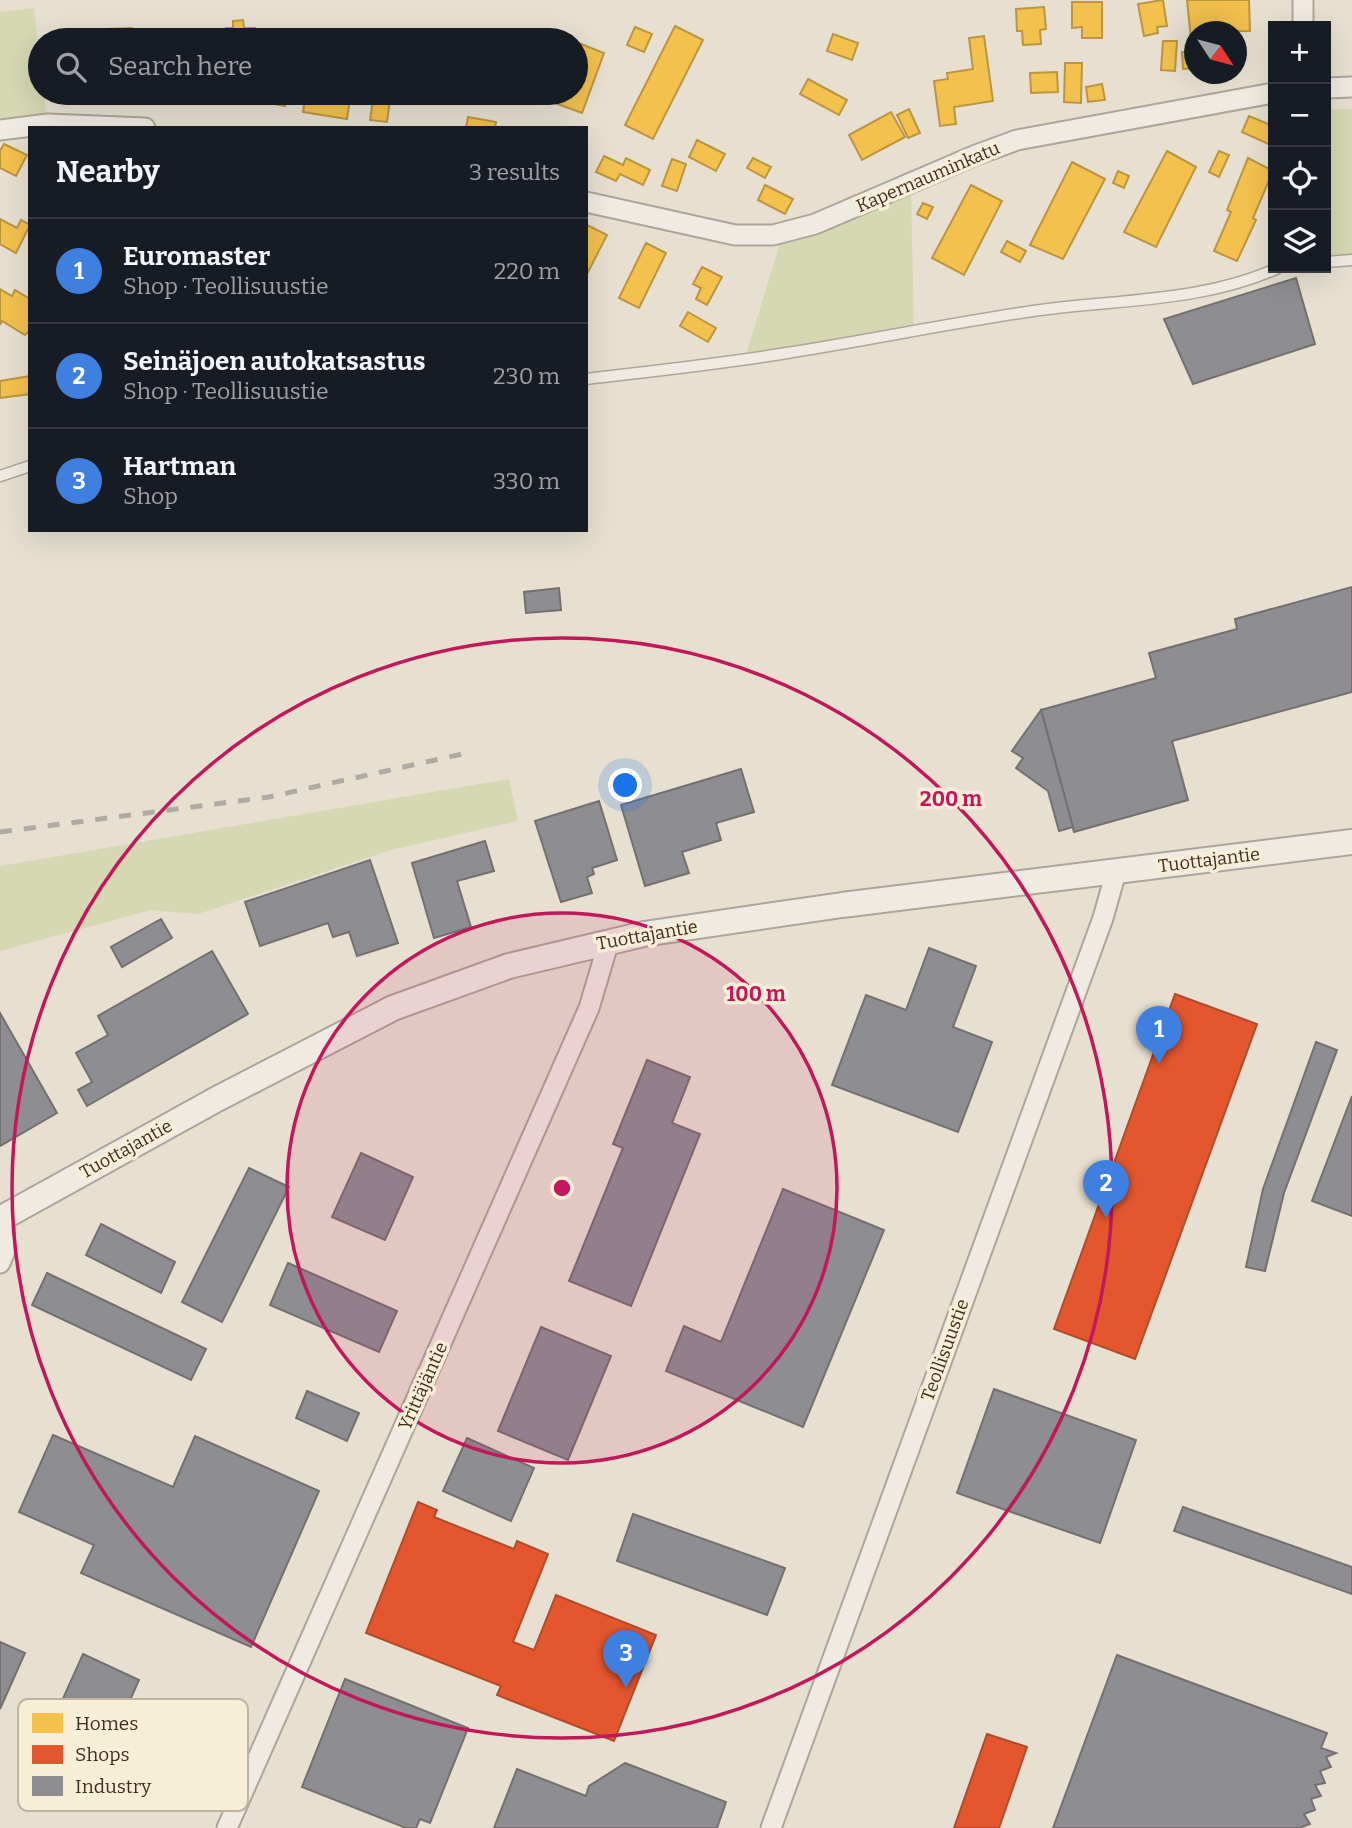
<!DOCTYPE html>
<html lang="en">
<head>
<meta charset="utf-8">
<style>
  body { margin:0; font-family:Bitter,serif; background:#242831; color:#f1f3f6 }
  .controls { position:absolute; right:21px; top:21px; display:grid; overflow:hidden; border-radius:0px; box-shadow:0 7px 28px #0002 }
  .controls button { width:63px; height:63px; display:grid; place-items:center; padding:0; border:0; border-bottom:2px solid #363941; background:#171b24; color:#f1f3f6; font:35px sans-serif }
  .compass { position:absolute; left:1184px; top:21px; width:63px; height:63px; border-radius:50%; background:#171b24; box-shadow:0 7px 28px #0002; rotate:126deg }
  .you { position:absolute; left:626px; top:786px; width:24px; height:24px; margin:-18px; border:5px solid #fff; border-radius:50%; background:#1a73e8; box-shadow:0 0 0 10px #1a73e833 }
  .badge { display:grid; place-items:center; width:46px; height:46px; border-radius:50%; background:#0f766e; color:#fff; font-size:23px; font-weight:700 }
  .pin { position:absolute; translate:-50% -58px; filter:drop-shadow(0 2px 4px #0008) }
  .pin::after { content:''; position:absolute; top:37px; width:24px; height:21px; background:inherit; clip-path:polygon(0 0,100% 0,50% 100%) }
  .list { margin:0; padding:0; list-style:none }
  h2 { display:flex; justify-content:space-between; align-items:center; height:91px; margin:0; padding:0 28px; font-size:30px }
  h2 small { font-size:23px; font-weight:400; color:#9ea1a6 }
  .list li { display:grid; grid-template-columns:46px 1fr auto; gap:21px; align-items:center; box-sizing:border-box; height:105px; padding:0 28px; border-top:2px solid #363941 }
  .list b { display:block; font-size:26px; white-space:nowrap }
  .list p { margin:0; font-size:23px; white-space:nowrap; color:#9ea1a6 }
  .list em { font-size:23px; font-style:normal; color:#9ea1a6 }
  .icon { flex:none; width:38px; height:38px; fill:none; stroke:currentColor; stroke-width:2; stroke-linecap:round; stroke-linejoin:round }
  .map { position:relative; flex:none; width:1352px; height:1828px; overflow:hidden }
  .search { position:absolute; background:#171b24; box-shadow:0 7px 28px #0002; left:28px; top:28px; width:560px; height:77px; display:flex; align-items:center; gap:18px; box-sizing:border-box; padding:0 24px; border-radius:38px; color:#9ea1a6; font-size:26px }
  .panel { position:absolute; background:#171b24; box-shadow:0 7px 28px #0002; left:28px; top:126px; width:560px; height:406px; border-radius:0px }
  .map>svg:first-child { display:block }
  .green { fill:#d6d7b3 }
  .homes { fill:#f2c14e; stroke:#bc9540; stroke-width:2 }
  .shops { fill:#e4572e; stroke:#b24b2a; stroke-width:2 }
  .industry { fill:#8d8d92; stroke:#757070; stroke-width:2 }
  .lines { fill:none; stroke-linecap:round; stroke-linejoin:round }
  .service-casing { stroke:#ada599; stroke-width:13 }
  .minor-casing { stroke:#ada599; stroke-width:23 }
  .tertiary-casing { stroke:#ada599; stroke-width:28 }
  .service { stroke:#efebe3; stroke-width:10 }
  .minor { stroke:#efebe3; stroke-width:19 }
  .tertiary { stroke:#efebe3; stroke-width:24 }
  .rail { stroke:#afaaa2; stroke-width:5; stroke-dasharray:12 12; stroke-linecap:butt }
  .ring { fill:none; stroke:#c2185b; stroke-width:3.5 }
  .labels { text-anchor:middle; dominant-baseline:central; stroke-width:7; stroke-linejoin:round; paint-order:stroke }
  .street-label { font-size:18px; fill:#3d2e20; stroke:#f7eed8 }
  .key { fill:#f7eed8; stroke:#bfb4a1; stroke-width:2 }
  .key-label { font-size:19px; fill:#3d2e20 }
  .centre { fill:#c2185b; stroke:#f7eed8; stroke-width:3.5 }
  .ring-label { font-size:21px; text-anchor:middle; font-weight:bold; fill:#c2185b; stroke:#f7eed8; stroke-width:7; stroke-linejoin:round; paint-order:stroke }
</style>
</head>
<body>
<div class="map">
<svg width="1352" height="1828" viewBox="0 0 1352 1828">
  <rect width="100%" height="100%" fill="#e7e0d1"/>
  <g class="green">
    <polygon points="34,8 40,61 40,93 44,93 46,113 0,120 0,12"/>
    <polygon points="1326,109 1352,109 1352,255 1326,259"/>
    <polygon points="911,190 914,329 745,358 780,243 820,232"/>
    <polygon points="509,779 518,821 391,850 198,914 151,910 0,951 0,866"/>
  </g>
  <g class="homes">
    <polygon points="1163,0 1167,26 1157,27 1158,33 1144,36 1138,4"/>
    <polygon points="1187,0 1249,0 1250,31 1194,32 1194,38 1191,39"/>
    <polygon points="1072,2 1102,2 1102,38 1082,38 1082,27 1072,28"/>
    <polygon points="1044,7 1046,29 1040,30 1041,44 1023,45 1022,31 1017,31 1016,9"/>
    <polygon points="243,20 244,28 255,28 255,40 226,40 226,28 233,28 233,21"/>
    <polygon points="675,26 703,40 653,139 625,125"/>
    <polygon points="635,27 652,34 644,52 627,45"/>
    <polygon points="132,28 133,40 104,40 104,29"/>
    <polygon points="833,34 858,43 852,60 827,51"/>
    <polygon points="984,36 993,101 954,107 956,124 940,126 934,81 948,79 947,73 973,69 969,38"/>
    <polygon points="396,38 449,39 449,40 396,40"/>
    <polygon points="1163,41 1177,41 1175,71 1161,70"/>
    <polygon points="576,42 604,53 582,113 549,101 552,93 576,93"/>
    <polygon points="1182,52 1194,52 1194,68 1183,69"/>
    <polygon points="1065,63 1082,63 1081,103 1064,102"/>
    <polygon points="1057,72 1058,92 1031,93 1030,73"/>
    <polygon points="808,79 847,100 839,115 800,94"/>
    <polygon points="1102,84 1105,100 1088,102 1086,87"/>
    <polygon points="270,93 287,93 285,106 269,103"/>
    <polygon points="306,93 351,93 347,119 303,112"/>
    <polygon points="374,93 391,93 387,122 370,120"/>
    <polygon points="909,109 920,133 908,138 897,115"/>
    <polygon points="891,112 905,137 862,160 849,135"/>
    <polygon points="1249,116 1273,126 1273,146 1242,132"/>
    <polygon points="468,117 496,122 495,128 466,128"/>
    <polygon points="697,140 725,154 716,171 689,157"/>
    <polygon points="4,144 27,155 16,176 0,168 0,151"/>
    <polygon points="1167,151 1196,167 1156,247 1124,232"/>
    <polygon points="1219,151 1229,155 1219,177 1209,172"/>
    <polygon points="604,156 623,165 626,158 650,170 643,185 620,174 616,181 596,172"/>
    <polygon points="753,158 771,167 765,178 747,168"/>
    <polygon points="1248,158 1273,171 1253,218 1256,220 1237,261 1214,251 1231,212 1227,210"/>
    <polygon points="672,159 686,164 677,191 662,186"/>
    <polygon points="1072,162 1105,179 1063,259 1030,245"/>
    <polygon points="1118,171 1129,176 1124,188 1113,183"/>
    <polygon points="765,185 793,199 785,214 758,200"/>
    <polygon points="971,185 1002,201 964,275 932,258"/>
    <polygon points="923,203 933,207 927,219 917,214"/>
    <polygon points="0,219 17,228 21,220 30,225 16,253 0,244"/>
    <polygon points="587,225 607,235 586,276 586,226"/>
    <polygon points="1007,241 1026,251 1020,262 1001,252"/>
    <polygon points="646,243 666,253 639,308 619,298"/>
    <polygon points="702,267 722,277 707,305 696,299 701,288 693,284"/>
    <polygon points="0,289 12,296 15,290 30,299 30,333 28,332 25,335 2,321 0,325"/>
    <polygon points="688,312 716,328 708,342 680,326"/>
    <polygon points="30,376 30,394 0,398 0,381"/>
  </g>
  <g class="shops">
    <polygon points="1175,994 1257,1024 1135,1359 1054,1329"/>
    <polygon points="418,1502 437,1510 434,1517 514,1549 517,1541 548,1554 513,1642 534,1650 556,1595 656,1635 614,1741 497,1695 501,1686 366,1633"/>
    <polygon points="987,1734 1027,1747 999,1828 954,1828"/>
  </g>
  <g class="industry">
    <polygon points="1296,278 1315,344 1193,384 1164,319"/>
    <polygon points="1352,587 1352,692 1172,741 1188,800 1074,832 1041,710 1156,678 1149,653 1237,629 1235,619"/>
    <polygon points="559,588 561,610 526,613 524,592"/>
    <polygon points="1041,710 1073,827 1059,831 1048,791 1016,768 1023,758 1012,751"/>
    <polygon points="741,769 754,812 716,823 721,840 682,852 689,873 645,886 621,805"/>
    <polygon points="599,801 617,860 592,868 594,874 587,877 592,893 561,902 535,821"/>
    <polygon points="485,841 494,871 457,881 471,927 434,938 412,863"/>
    <polygon points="370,860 398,943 357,956 349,932 333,937 328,923 260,946 245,902"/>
    <polygon points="161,919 172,938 122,967 111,947"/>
    <polygon points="929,948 976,966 953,1027 992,1042 958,1132 832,1085 866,995 906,1010"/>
    <polygon points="212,951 248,1014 87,1106 78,1090 92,1082 76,1053 108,1035 98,1016"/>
    <polygon points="0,1013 57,1113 0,1146"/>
    <polygon points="1316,1042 1337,1050 1284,1193 1265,1271 1246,1267 1263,1189"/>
    <polygon points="647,1060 690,1077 672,1123 700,1134 631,1306 569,1281 623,1148 613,1144"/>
    <polygon points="1352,1096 1352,1216 1312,1201"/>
    <polygon points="361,1153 413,1177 385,1240 332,1217"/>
    <polygon points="249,1168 289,1187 222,1322 182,1302"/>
    <polygon points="783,1189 884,1230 803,1427 666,1371 684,1326 721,1342"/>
    <polygon points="101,1224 175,1262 161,1293 86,1255"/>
    <polygon points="288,1263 397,1311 379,1352 270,1305"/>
    <polygon points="47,1273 206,1349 191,1380 32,1305"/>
    <polygon points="541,1327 611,1356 568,1460 498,1431"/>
    <polygon points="994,1389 1136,1440 1100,1543 957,1493"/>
    <polygon points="307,1391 359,1413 347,1441 296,1418"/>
    <polygon points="53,1435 173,1487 195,1436 319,1491 251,1647 81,1573 94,1545 19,1512"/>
    <polygon points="467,1438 534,1468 511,1521 443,1491"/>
    <polygon points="1183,1507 1352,1567 1352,1594 1174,1531"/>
    <polygon points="633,1514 785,1568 767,1615 617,1561"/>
    <polygon points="0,1642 25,1653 0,1709"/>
    <polygon points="83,1654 139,1680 91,1788 34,1763"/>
    <polygon points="1117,1655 1327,1733 1321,1748 1336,1753 1326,1757 1331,1767 1320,1771 1325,1783 1315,1785 1321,1796 1311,1799 1315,1810 1304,1814 1310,1824 1299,1828 1053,1828"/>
    <polygon points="345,1679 468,1728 430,1823 420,1819 416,1828 406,1828 302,1787"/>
    <polygon points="625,1763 726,1802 717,1828 494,1828 517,1769 586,1796 589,1786"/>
  </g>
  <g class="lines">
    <defs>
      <g id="service">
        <polyline points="1326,262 1352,260"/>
        <path d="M 586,379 C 653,371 720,364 787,353 C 869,340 951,323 1033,311 C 1115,299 1201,303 1278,268"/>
        <polyline points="0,476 30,466"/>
      </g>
      <g id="minor">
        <polyline points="1303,26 1303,0"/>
        <polyline points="1326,88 1352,87"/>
        <polyline points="0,130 48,124 145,128"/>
        <polyline points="586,202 735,235 773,235 815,224 976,155 1017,140 1273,93"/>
        <polyline points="0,1263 5,1251 4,1217"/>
        <polyline points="227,1828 589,1008 609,941"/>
        <polyline points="771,1828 1103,918 1116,872"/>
      </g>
      <polyline id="tertiary" points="0,1219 217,1099 393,1008 509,966 644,934 842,905 1352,842"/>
    </defs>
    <use href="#service" class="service-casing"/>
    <use href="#minor" class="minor-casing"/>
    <use href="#tertiary" class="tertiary-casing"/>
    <use href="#service" class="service"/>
    <use href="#minor" class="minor"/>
    <use href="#tertiary" class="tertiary"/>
    <polyline class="rail" points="0,832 269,797 471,752"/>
  </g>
  <circle cx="562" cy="1188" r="275" fill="#c2185b" fill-opacity=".12"/>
  <g class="ring">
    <circle cx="562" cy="1188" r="275"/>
    <circle cx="562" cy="1188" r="550"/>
  </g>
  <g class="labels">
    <g class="street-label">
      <text transform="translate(928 177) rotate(-23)">Kapernauminkatu</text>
      <text transform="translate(1209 860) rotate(-7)">Tuottajantie</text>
      <text transform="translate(647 935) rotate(-10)">Tuottajantie</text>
      <text transform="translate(126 1149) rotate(-29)">Tuottajantie</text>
      <text transform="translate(945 1350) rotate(-70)">Teollisuustie</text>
      <text transform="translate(423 1386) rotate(-66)">Yrittäjäntie</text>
    </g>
  </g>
  <rect x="18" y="1699" width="230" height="112" rx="10" class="key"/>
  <rect x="32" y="1713" width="31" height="20" fill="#f2c14e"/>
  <rect x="32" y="1745" width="31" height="19" fill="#e4572e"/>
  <rect x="32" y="1776" width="31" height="20" fill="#8d8d92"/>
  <g class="key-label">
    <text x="75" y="1730">Homes</text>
    <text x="75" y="1761">Shops</text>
    <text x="75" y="1793">Industry</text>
  </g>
  <circle cx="562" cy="1188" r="10" class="centre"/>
  <g class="ring-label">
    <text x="951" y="806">200 m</text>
    <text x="756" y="1001">100 m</text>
  </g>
</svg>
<div class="controls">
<button>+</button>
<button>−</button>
<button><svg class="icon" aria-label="locate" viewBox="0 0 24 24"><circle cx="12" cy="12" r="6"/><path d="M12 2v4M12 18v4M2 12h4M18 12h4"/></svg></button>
<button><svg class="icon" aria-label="layers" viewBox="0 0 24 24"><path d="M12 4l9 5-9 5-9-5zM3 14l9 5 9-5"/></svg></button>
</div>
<svg class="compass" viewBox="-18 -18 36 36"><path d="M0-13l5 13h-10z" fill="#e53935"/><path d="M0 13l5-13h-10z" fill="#9ea1a6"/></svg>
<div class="you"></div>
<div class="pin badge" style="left:1159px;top:1064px;background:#3f7fe0">1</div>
<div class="pin badge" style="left:1106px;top:1218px;background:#3f7fe0">2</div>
<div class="pin badge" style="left:626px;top:1688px;background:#3f7fe0">3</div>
<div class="search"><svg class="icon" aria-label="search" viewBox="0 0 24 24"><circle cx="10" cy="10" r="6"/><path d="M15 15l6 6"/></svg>Search here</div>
<section class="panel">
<h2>Nearby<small>3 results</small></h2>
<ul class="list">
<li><span class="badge" style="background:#3f7fe0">1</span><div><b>Euromaster</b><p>Shop · Teollisuustie</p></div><em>220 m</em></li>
<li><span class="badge" style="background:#3f7fe0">2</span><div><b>Seinäjoen autokatsastus</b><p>Shop · Teollisuustie</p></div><em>230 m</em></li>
<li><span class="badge" style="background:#3f7fe0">3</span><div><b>Hartman</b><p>Shop</p></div><em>330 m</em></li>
</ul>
</section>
</div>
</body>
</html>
